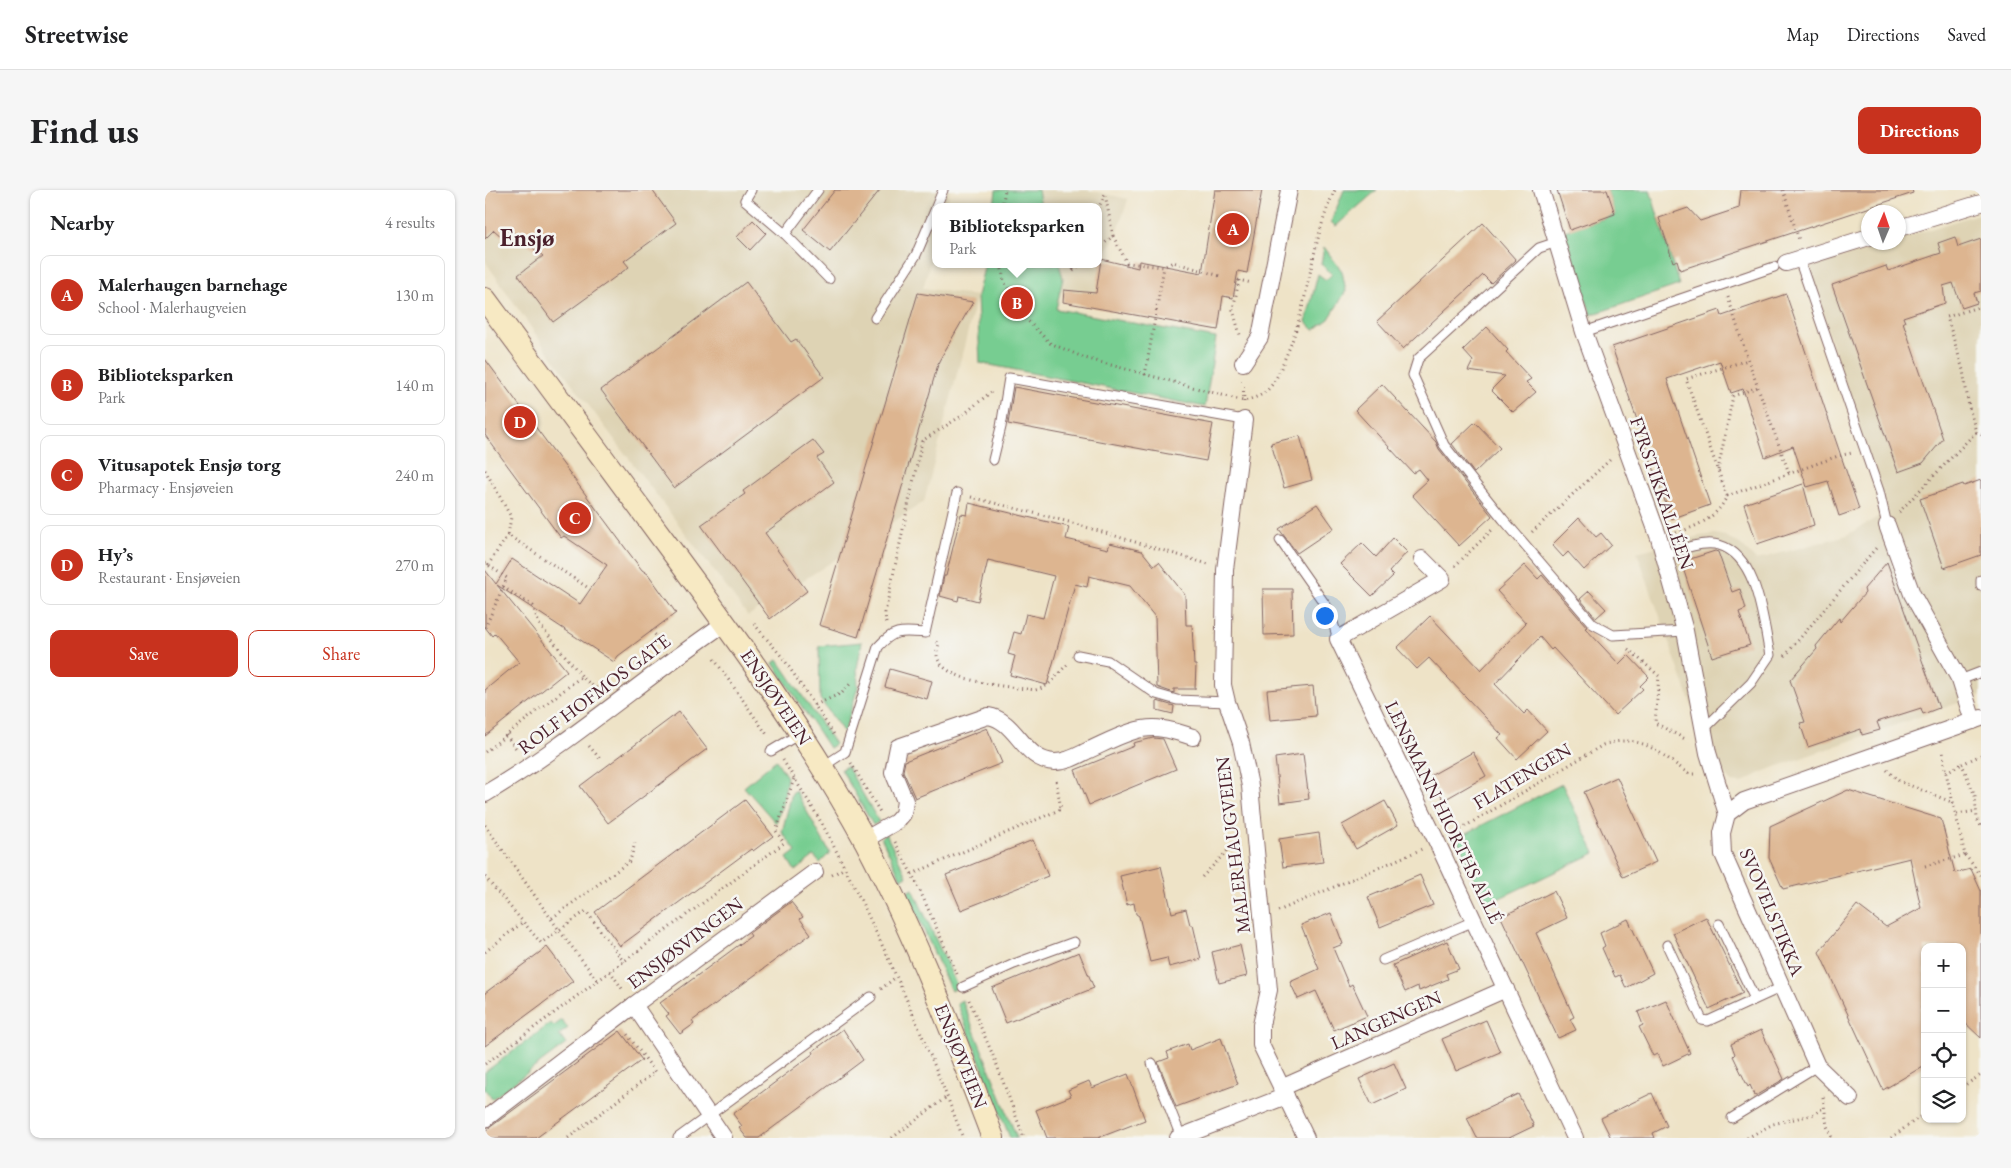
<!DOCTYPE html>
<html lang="en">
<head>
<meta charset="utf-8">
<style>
  body { margin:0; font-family:"EB Garamond",serif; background:#f6f6f6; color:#202124 }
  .controls { position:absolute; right:15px; bottom:15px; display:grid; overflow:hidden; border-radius:10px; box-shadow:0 1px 4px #0004 }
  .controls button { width:45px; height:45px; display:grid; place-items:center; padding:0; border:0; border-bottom:1px solid #e0e0e0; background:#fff; color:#202124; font:25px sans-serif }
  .compass { position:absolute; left:1376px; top:15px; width:45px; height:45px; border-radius:50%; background:#fff; box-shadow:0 1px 4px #0004; rotate:2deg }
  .you { position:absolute; left:839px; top:425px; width:18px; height:18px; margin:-12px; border:4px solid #fff; border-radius:50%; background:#1a73e8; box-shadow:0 0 0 8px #1a73e833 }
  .badge { display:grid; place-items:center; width:32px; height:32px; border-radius:50%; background:#c8321e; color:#fff; font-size:16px; font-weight:700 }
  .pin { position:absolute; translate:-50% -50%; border:2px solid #fff; box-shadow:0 1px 5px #0006 }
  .popup { position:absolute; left:447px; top:13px; width:170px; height:65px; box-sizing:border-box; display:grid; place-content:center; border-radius:10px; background:#fff; filter:drop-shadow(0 1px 4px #0005); font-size:16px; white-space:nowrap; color:#757577 }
  .popup b { font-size:19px; color:#202124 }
  .popup::after { content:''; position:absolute; left:50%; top:100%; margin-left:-10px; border:10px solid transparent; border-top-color:#fff }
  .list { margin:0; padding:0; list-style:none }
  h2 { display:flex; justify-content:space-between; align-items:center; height:65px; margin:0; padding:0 20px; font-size:21px }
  h2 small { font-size:16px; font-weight:400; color:#757577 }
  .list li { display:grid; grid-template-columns:32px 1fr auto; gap:15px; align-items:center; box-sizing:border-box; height:80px; margin:0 10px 10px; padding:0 10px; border:1px solid #e0e0e0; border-radius:10px }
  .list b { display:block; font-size:19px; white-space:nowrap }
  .list p { margin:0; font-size:16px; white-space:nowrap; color:#757577 }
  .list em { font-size:16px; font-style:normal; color:#757577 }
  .actions { display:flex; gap:10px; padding:15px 20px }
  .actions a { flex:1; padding:11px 0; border:1px solid #c8321e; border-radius:10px; text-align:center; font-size:18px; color:#c8321e }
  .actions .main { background:#c8321e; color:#fff }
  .icon { flex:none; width:28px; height:28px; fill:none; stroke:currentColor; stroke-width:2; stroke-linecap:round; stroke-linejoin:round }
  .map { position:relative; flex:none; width:1496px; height:948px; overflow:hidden; border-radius:10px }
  header { display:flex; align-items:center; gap:30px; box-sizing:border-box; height:70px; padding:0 25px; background:#fff; border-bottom:1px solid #e0e0e0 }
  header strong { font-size:24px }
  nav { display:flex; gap:28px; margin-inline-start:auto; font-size:18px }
  .intro { display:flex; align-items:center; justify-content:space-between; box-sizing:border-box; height:120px; padding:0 30px }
  h1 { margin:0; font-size:35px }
  .button { padding:12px 22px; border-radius:10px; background:#c8321e; color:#fff; font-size:18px; font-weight:700 }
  main { display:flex; gap:30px; padding:0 30px }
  aside { flex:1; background:#fff; border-radius:10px; box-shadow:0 1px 4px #0004 }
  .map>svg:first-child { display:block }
  .built { fill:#ded3b4 }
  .green { fill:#77cd91; stroke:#60765e }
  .building { fill:#ddb590 }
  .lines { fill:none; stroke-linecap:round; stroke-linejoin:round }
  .lane-casing { stroke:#836462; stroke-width:11 }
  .street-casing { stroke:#836462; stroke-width:18 }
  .secondary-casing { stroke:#836462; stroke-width:24 }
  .path { stroke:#836462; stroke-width:3; stroke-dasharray:1 4; stroke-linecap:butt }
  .lane { stroke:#fff; stroke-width:9 }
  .street { stroke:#fff; stroke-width:16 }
  .secondary { stroke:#f7e9c3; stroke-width:22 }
  .labels { text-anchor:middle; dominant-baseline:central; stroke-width:5; stroke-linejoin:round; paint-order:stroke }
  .street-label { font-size:19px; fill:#4a1f2b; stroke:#f6f6f2 }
  .district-label { font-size:24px; font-weight:bold; fill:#4a1f2b; stroke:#f6f6f2 }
</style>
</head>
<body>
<header>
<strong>Streetwise</strong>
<nav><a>Map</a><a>Directions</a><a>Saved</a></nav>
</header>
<div class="intro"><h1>Find us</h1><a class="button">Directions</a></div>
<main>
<aside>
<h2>Nearby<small>4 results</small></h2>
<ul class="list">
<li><span class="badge">A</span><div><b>Malerhaugen barnehage</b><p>School · Malerhaugveien</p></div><em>130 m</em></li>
<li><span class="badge">B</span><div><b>Biblioteksparken</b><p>Park</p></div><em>140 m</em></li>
<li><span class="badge">C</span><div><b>Vitusapotek Ensjø torg</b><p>Pharmacy · Ensjøveien</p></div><em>240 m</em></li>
<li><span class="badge">D</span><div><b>Hy’s</b><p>Restaurant · Ensjøveien</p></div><em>270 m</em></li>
</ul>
<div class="actions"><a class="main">Save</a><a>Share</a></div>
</aside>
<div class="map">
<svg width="1496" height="948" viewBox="0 0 1496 948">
  <rect width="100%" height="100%" fill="#f6f6f2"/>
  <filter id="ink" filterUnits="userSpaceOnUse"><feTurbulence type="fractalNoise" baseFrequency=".02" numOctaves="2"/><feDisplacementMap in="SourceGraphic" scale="10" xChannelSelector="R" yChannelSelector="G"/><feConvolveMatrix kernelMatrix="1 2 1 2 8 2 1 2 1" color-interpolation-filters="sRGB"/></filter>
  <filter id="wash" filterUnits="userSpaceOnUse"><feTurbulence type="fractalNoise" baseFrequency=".0096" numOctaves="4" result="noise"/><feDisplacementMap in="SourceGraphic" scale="20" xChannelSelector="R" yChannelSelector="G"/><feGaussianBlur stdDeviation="1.12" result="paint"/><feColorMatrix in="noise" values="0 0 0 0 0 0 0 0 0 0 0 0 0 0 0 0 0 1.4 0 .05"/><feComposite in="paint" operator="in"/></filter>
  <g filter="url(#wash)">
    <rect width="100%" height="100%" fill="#eee3c7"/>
    <g class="built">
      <polygon points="0,0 465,0 461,17 451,17 451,52 438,98 492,106 439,312 263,426 61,159 0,71"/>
      <polygon points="554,0 603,0 643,9 632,44 616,69 611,103 604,103 602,117 577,106 578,88 574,74 613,74 613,17 556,17 554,9"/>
      <polygon points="1496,23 1496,505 1282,580 1256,593 1247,592 1236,580 1215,578 1215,542 1211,528 1152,362 1215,346 1230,344 1240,346 1255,354 1271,370 1362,345 1398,324 1324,78 1403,53 1414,52 1414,49"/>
    </g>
    <g class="green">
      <polygon points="511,0 553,0 556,17 509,17"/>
      <polygon points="859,0 892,0 851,36 846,32"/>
      <polygon points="1122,0 1165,0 1194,95 1106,125 1079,41 1130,25"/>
      <polygon points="839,57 857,81 861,101 844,129 829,140 821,132 833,84 841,90 847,84 836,74"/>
      <polygon points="500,74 574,74 578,88 571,119 731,148 720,217 495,173 492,106"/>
      <polygon points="377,452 372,478 373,497 359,543 335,509 334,456"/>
      <polygon points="293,470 350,554 344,558 288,473"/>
      <polygon points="291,570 302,587 298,612 291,633 259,597"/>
      <polygon points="362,576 394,632 388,635 356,579"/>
      <polygon points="1077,594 1110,663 1000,715 972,648"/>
      <polygon points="310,600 345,663 335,673 329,666 310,681 302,668 311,661 297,642 307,603"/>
      <polygon points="401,644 422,686 416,689 396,647"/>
      <polygon points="428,699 473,798 466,801 422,702"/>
      <polygon points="477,810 532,948 525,948 472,813"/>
      <polygon points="77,830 83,838 74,845 81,854 7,909 0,899 0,882 66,833 69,836"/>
    </g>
    <g id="blocks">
      <g class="building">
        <polygon points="0,0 167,0 191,33 139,71 144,77 68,132 33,85 58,66 24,39 17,47 9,40 0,49"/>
        <polygon points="350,0 395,0 345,62 318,40"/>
        <polygon points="730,0 777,0 762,83 753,81 748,108 738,106 733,140 578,112 579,100 611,103 616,69 653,78 654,71 717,83"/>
        <polygon points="1072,0 1122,0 1130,24 1085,40"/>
        <polygon points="1256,0 1427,0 1428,3 1195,80 1192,70 1188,72 1174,28 1203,18 1215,31 1254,18"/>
        <polygon points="268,30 281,43 265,60 252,47"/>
        <polygon points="998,33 1031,70 1006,93 998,85 918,159 892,131"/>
        <polygon points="1470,47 1473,57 1496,49 1496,101 1489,103 1492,113 1477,118 1468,93 1458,96 1460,113 1418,127 1420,132 1418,132 1458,249 1438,273 1413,282 1347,95 1401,76 1403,81 1456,63 1453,53"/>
        <polygon points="261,92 306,152 311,149 339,187 189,298 116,200"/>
        <polygon points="433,103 488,112 454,171 373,447 334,435"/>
        <polygon points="1301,104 1374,319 1354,326 1343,291 1322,297 1308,256 1280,267 1258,199 1246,203 1235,171 1182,189 1225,315 1186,329 1127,157 1235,120 1237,126"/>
        <polygon points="1002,137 1023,160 1021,162 1046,189 1041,192 1051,202 1028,222 1006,200 1020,186 983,181 988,171 978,160"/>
        <polygon points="0,169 141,359 157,380 163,384 191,423 133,466 129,472 12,395 82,481 0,546 0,500 34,472 10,443 7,446 0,437 0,380 11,394 27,369 95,414 122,375 79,346 76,348 0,245"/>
        <polygon points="897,194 951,252 954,259 1007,326 974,356 927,305 943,290 934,279 928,283 870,220"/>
        <polygon points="529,197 728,234 721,271 523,234"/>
        <polygon points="990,232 1015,258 989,283 967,254"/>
        <polygon points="815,246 827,290 799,298 786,253"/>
        <polygon points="328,250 339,264 332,268 349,292 280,343 322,401 285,429 216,335 260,304 258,301"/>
        <polygon points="1496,290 1496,365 1459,378 1435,309 1478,294 1479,296"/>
        <polygon points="1318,294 1329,335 1272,354 1259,314"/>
        <polygon points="484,313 584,337 581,349 623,359 625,353 657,361 669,376 674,372 700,405 701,435 707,435 709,475 711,475 710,499 689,499 689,503 672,497 670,427 645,396 604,386 602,397 590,394 562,495 525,485 530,466 523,464 529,442 536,444 541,424 558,428 569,386 503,370 493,411 474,406 473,411 455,406 459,386 461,386 476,324 482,325"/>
        <polygon points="832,314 849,338 812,363 794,339"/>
        <polygon points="1094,328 1111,347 1116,343 1126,355 1099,380 1083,362 1078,367 1067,355"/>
        <polygon points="908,348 922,362 904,382 908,386 887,406 855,374 877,353 891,367"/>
        <polygon points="1230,361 1233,362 1247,402 1255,399 1261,419 1254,422 1265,455 1227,467 1196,372"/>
        <polygon points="1402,372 1454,518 1438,524 1436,518 1392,532 1395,540 1377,545 1376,539 1323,557 1315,533 1320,532 1305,490 1332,459 1331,456 1354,428 1355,432 1380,403 1379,399"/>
        <polygon points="1040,375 1053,389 1057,385 1102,437 1100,438 1134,474 1143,465 1164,487 1155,496 1158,499 1130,525 1068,458 1066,460 1055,447 1010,494 1039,524 1043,520 1062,541 1032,569 1013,548 1017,545 944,468 932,479 912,458 945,426 996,480 1041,433 1012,401"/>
        <polygon points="778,399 807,399 808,444 779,445"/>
        <polygon points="1104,401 1121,419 1111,428 1095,409"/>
        <polygon points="405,479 447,491 442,509 400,497"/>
        <polygon points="828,496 831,526 785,530 782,500"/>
        <polygon points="672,511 689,516 688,524 672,520"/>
        <polygon points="194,522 222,559 123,633 95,596"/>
        <polygon points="502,538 517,573 430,608 418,581 420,571"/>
        <polygon points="668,548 678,549 691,579 604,615 590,580 649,556 648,553"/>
        <polygon points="988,562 1001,586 959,610 945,586"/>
        <polygon points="818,564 824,609 795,613 790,568"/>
        <polygon points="1132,587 1171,672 1138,687 1099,602"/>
        <polygon points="1363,600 1456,629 1470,683 1486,679 1496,701 1496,848 1477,830 1477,757 1440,757 1440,816 1436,817 1440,833 1440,875 1398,900 1334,762 1372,715 1401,737 1436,718 1425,668 1298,699 1284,668 1285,636"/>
        <polygon points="260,610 288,646 268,661 266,659 135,756 110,722"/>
        <polygon points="900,611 913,635 871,659 857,635"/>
        <polygon points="834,643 838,672 798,677 794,649"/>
        <polygon points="548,650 563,686 476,720 461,685"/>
        <polygon points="676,676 687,723 701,719 705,735 708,735 716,769 684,777 682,768 665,772 654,726 651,724 649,713 642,715 635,686"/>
        <polygon points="935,685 948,715 895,737 883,707"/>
        <polygon points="1069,701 1082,728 1051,743 1089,827 1085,829 1091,840 1073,848 1016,727"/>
        <polygon points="306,712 318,727 315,729 326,744 207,831 209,834 195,844 181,826 184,824 175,813 266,746 264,743"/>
        <polygon points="846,723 858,754 848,758 864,796 867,794 882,826 849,840 831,801 813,809 805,792 834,779 816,735"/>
        <polygon points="1221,727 1258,803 1224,819 1188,743"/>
        <polygon points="1143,729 1168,783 1141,798 1135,785 1130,787 1117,758 1120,756 1115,743"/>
        <polygon points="962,751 974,779 961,784 963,789 934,801 933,796 920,802 908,775"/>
        <polygon points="755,755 762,786 734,793 727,762"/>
        <polygon points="62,757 88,791 0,856 0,803"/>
        <polygon points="594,762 609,798 521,833 507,798"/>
        <polygon points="1181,810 1205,863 1178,876 1172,864 1168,866 1154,837 1158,835 1153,822"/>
        <polygon points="1001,830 1015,862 971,881 957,849"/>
        <polygon points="358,839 378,870 274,948 262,948 254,938 257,936 248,924 329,863 328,861"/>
        <polygon points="1276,840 1299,889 1270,906 1265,895 1263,897 1248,866 1250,864 1246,854"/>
        <polygon points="135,841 157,870 51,948 0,948 0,941"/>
        <polygon points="736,848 753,894 691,917 673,872 684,868 682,862 703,854 705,860"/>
        <polygon points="909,873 921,899 887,915 874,889"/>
        <polygon points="643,884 660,930 613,948 562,948 551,920 586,906 583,900 604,891 607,898"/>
        <polygon points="1167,903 1182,936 1168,943 1170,948 1126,948 1116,928"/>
        <polygon points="1033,904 1049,936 1024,948 992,948 982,928"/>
      </g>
    </g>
  </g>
  <g filter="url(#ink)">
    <use href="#blocks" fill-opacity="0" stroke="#836462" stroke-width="1"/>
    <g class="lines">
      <defs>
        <g id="lane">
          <polyline points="266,0 260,10 300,44 344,89"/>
          <polyline points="451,17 458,0"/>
          <polyline points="300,44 333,0"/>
          <polyline points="1072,52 1054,58 933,169 928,185 959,255 1018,329 1108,434 1128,445 1200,441"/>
          <polyline points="1314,69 1394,301 1402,335"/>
          <polyline points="390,128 431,65 451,18"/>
          <polyline points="1099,142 1289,77"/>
          <polyline points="508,270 516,237 524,188 759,230"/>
          <polyline points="795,350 844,420 853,449"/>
          <path d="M 1179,366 C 1194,360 1218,350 1234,355 C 1273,366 1278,431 1285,465 L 1266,493 L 1219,539"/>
          <polyline points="1496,390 1496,396"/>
          <polyline points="593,465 623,471 671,504 692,510 742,512"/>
          <polyline points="1475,490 1496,482"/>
          <polyline points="286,561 316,543"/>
          <path d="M 337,577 L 360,562 L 393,457 C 409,439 417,441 440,443 L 472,303"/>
          <polyline points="1234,734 1270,809"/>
          <polyline points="1182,755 1217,830 1223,831 1297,797"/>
          <polyline points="898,770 989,731"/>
          <polyline points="478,797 529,774 589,752"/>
          <polyline points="667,873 696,947"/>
          <polyline points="1247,928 1332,876"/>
          <polyline points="193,948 386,807"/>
        </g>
        <g id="street">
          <polyline points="1056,0 1099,142 1174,348 1200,441 1223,563 1242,624"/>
          <polyline points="1414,38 1496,13"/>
          <polyline points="1301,73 1384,47"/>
          <polyline points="758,173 775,147 804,0"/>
          <polyline points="759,230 740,380 738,495 742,512 756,553 765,596 784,800 776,835 776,855 821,948"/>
          <polyline points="1402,335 1427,404 1475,490 1488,531"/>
          <polyline points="937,369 957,389 853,449 952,652 1090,948"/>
          <path d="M 0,604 C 85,554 159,488 240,433"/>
          <path d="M 379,650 L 411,632 L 418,624 L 420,611 L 408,582 L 413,557 L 503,526 C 532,530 538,571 570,572 C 582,572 592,566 602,561 C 625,551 652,534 678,539 C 688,540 698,544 708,547"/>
          <polyline points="796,898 1021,799"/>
          <polyline points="1365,908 1332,876 1246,682 1238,664 1237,643 1242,624 1259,611 1496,528"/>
          <polyline points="0,929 149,815"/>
          <polyline points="239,948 149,815 330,682"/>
          <polyline points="693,948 801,906"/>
        </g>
        <path id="secondary" d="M 0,109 C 60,189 120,271 180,352 C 252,449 323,546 381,652 C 431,747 470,848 508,948"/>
      </defs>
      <use href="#lane" class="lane-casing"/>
      <use href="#street" class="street-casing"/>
      <use href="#secondary" class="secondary-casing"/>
      <g class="path">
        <polyline points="1298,0 1314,50"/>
        <polyline points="517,17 520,0"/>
        <polyline points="613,19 620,4"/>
        <polyline points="628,46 642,73 679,77 688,72 735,86"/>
        <polyline points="613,59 628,46 620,4"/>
        <path d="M 516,74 L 519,91 L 540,128 L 565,153 L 600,168 L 759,211 C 769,208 778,206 785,197 C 793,188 796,177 801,166 C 825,113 825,52 850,0"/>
        <polyline points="590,74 587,82 596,74"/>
        <polyline points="753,90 767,93"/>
        <polyline points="754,90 748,120 755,145"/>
        <polyline points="1243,107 1263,170 1304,283"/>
        <polyline points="660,185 679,77"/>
        <polyline points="758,191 759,212"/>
        <polyline points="1491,242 1496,245"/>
        <polyline points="0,280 26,327 23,345 105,399"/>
        <polyline points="1233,280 1248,206 1273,197"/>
        <polyline points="1242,306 1353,266 1367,263"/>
        <polyline points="486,307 584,332 723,374"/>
        <polyline points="1414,322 1491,242 1484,217 1478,180 1462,127 1496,116"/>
        <polyline points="1047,342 1127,268"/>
        <path d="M 1191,343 C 1213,336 1232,328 1242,306 L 1201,189 L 1263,170"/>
        <polyline points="0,373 22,388 0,438"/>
        <polyline points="3,375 23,345"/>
        <polyline points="970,376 1008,339"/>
        <polyline points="18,397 48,416 54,434 100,490 114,500"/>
        <polyline points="401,433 400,423 437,251 478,225 506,202"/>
        <polyline points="269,434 298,468 350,546"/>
        <polyline points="166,441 177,451"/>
        <path d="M 451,452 L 454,454 C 453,457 451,462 452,465 C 455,493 528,497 550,500 C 567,497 571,484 583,474"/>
        <polyline points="1143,459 1174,486 1170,533 1202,550"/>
        <polyline points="1300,466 1391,358"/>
        <polyline points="229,469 283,546"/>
        <polyline points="330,515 357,503 365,494"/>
        <polyline points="21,545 33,561"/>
        <polyline points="104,556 116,570"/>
        <polyline points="0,562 97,486"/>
        <polyline points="1496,565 1477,574 1490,606 1492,629 1496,636"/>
        <path d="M 298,570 C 313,595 330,620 343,645 C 394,743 439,845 478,948"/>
        <polyline points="366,573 395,622"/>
        <polyline points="1402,580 1414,591 1469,613"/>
        <polyline points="1461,582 1477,574"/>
        <polyline points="1472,624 1491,621"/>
        <polyline points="0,635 74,740 113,791"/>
        <path d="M 967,644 L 1118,555 C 1156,542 1175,563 1204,584 L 1211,584"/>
        <polyline points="410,652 432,694 472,784"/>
        <polyline points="1480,665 1496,685"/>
        <polyline points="1440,676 1480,665 1459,574 1458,560"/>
        <polyline points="427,684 576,619 571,590"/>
        <polyline points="347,685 360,678"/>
        <polyline points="0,687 56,753 101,721 139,772"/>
        <polyline points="717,687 751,652"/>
        <polyline points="793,721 937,659"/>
        <polyline points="67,728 145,671 150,653"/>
        <polyline points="0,762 38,732"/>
        <polyline points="125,781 138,800"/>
        <polyline points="396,799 411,787"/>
        <polyline points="484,810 510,870 539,948"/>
        <polyline points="0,874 299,653 291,641 309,589"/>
        <polyline points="1477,897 1496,885"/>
        <polyline points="1338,907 1342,936 1347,948"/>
        <polyline points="83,948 170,882 142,844"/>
        <polyline points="407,948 463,906"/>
        <polyline points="1262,948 1288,934 1330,924 1339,917"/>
        <polyline points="1406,948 1440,923"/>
      </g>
      <use href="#lane" class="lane"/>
      <use href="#street" class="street"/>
      <use href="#secondary" class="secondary"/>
    </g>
  </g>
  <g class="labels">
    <g class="street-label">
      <text transform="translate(1177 303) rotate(71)">FYRSTIKKALLÉEN</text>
      <text transform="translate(109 504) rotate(-37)">ROLF HOFMOS GATE</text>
      <text transform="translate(291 507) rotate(56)">ENSJØVEIEN</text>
      <text transform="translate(1037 586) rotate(-31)">FLATENGEN</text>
      <text transform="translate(959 622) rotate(64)">LENSMANN HIORTHS ALLÉ</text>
      <text transform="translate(748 655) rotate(-97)">MALERHAUGVEIEN</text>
      <text transform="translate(1287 722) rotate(67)">SVOVELSTIKKA</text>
      <text transform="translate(200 753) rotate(-37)">ENSJØSVINGEN</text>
      <text transform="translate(901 830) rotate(-24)">LANGENGEN</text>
      <text transform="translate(476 866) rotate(68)">ENSJØVEIEN</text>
    </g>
    <g class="district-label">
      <text x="42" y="47">Ensjø</text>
    </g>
  </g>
</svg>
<div class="controls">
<button>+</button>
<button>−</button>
<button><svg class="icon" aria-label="locate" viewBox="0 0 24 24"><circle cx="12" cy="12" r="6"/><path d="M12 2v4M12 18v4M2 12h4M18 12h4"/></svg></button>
<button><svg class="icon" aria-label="layers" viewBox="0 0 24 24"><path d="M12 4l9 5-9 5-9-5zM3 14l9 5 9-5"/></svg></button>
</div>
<svg class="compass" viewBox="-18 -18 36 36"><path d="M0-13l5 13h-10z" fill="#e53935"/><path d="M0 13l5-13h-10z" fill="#757577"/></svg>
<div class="you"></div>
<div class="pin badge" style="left:748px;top:39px">A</div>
<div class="pin badge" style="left:532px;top:113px">B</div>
<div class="popup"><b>Biblioteksparken</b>Park</div>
<div class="pin badge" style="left:90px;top:328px">C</div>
<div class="pin badge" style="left:35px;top:232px">D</div>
</div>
</main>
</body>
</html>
